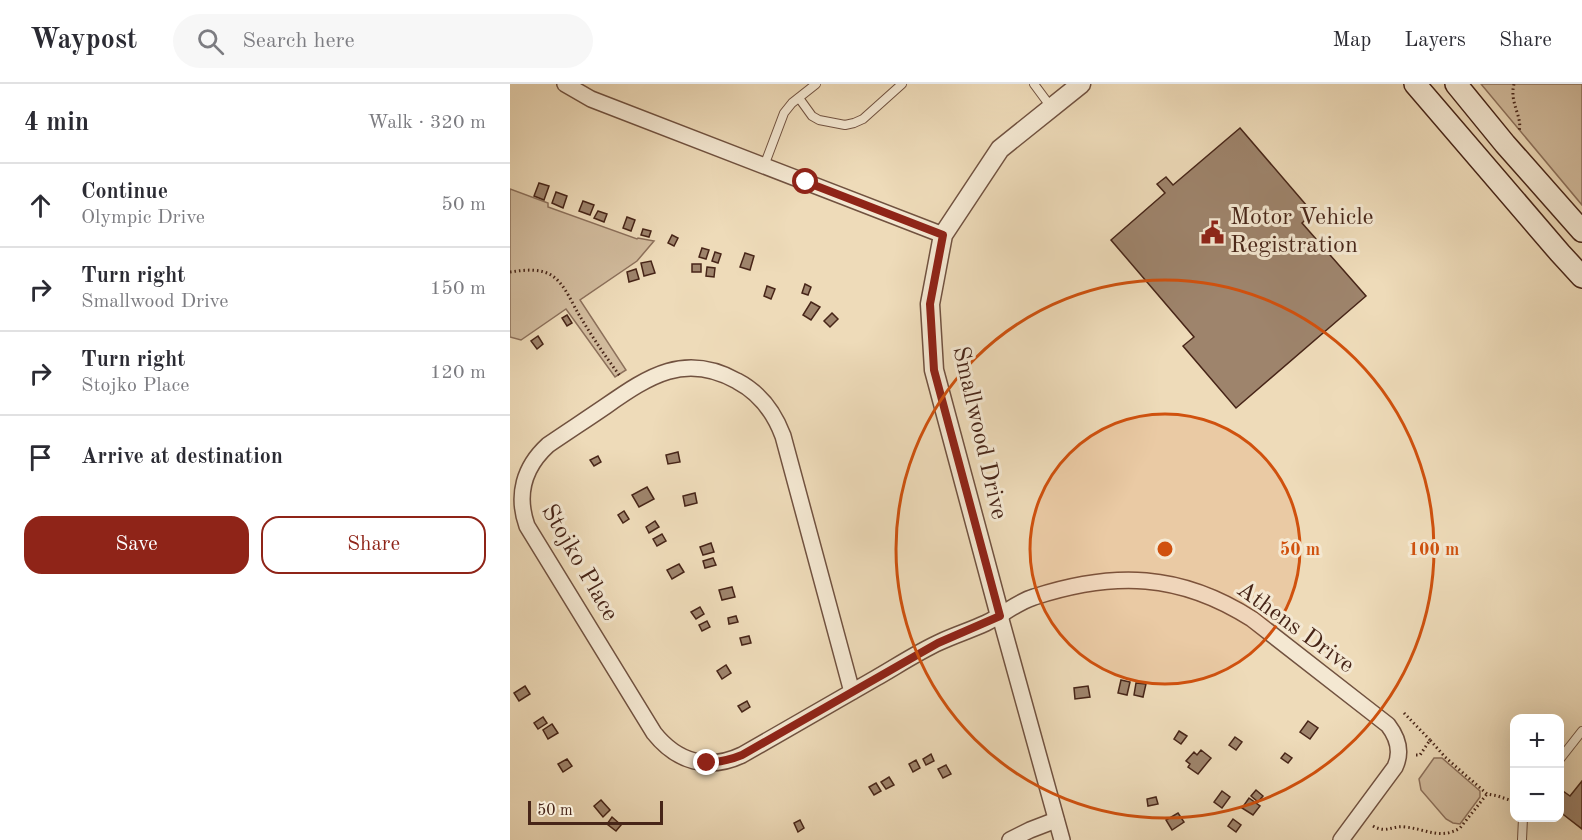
<!DOCTYPE html>
<html lang="en">
<head>
<meta charset="utf-8">
<style>
  body { margin:0; font-family:"Old Standard TT",serif; background:#f7f7f7; color:#2b2b33 }
  .controls { position:absolute; right:18px; bottom:18px; display:grid; overflow:hidden; border-radius:12px; box-shadow:0 6px 24px #0002 }
  .controls button { width:54px; height:54px; display:grid; place-items:center; padding:0; border:0; border-bottom:2px solid #e1e1e2; background:#fff; color:#2b2b33; font:30px sans-serif }
  .scale { position:absolute; left:18px; bottom:15px; width:135px; box-sizing:border-box; padding-left:6px; border:3px solid #472518; border-top:0; font-size:16px; line-height:21px; white-space:nowrap; color:#472518; -webkit-text-stroke:4px #f4e8d2; paint-order:stroke }
  .stop { position:absolute; width:18px; height:18px; margin:-14px; border:4px solid #8f2418; border-radius:50%; background:#fff }
  .stop.end { background:#8f2418; border-color:#fff; box-shadow:0 2px 6px #0008 }
  .list { margin:0; padding:0; list-style:none }
  h2 { display:flex; justify-content:space-between; align-items:center; height:78px; margin:0; padding:0 24px; font-size:26px }
  h2 small { font-size:20px; font-weight:400; color:#7c7c81 }
  .list li { display:grid; grid-template-columns:39px 1fr auto; gap:18px; align-items:center; box-sizing:border-box; height:84px; padding:0 24px; border-top:2px solid #e1e1e2 }
  .list b { display:block; font-size:22px; white-space:nowrap }
  .list p { margin:0; font-size:20px; white-space:nowrap; color:#7c7c81 }
  .list em { font-size:20px; font-style:normal; color:#7c7c81 }
  .actions { display:flex; gap:12px; padding:18px 24px }
  .actions a { flex:1; padding:14px 0; border:2px solid #8f2418; border-radius:18px; text-align:center; font-size:21px; color:#8f2418 }
  .actions .main { background:#8f2418; color:#fff }
  .icon { flex:none; width:33px; height:33px; fill:none; stroke:currentColor; stroke-width:2; stroke-linecap:round; stroke-linejoin:round }
  .map { position:relative; flex:none; width:1072px; height:756px; overflow:hidden }
  header { display:flex; align-items:center; gap:36px; box-sizing:border-box; height:84px; padding:0 30px; background:#fff; border-bottom:2px solid #e1e1e2 }
  header strong { font-size:28px }
  nav { display:flex; gap:33px; margin-inline-start:auto; font-size:21px }
  .search { width:420px; height:54px; background:#f7f7f7; display:flex; align-items:center; gap:15px; box-sizing:border-box; padding:0 21px; border-radius:33px; color:#7c7c81; font-size:22px }
  main { display:flex }
  aside { flex:1; background:#fff }
  .map>svg:first-child { display:block }
  .green { fill:#d2bc9e; stroke:#8c705b; stroke-width:1.5 }
  .building { fill:#9e846c; stroke:#472518; stroke-width:1.5 }
  .lines { fill:none; stroke-linecap:round; stroke-linejoin:round }
  .service-casing { stroke:#715240; stroke-width:10 }
  .minor-casing { stroke:#715240; stroke-width:18 }
  .tertiary-casing { stroke:#715240; stroke-width:21 }
  .secondary-casing { stroke:#472518; stroke-width:24 }
  .path { stroke:#472518; stroke-width:3; stroke-dasharray:1.5 3; stroke-linecap:butt }
  .service { stroke:#f4e8d2; stroke-width:8 }
  .minor { stroke:#f4e8d2; stroke-width:15 }
  .tertiary { stroke:#f4e8d2; stroke-width:18 }
  .secondary { stroke:#f4e8d2; stroke-width:21 }
  .route { stroke:#8f2418; stroke-width:8 }
  .ring { fill:none; stroke:#d0510e; stroke-width:3 }
  .labels { text-anchor:middle; dominant-baseline:central; stroke-width:6; stroke-linejoin:round; paint-order:stroke }
  .poi-label { font-size:24px; fill:#472518; stroke:#f4e8d2; text-anchor:start }
  .street-label { font-size:24px; fill:#472518; stroke:#f4e8d2 }
  .centre { fill:#d0510e; stroke:#f4e8d2; stroke-width:3 }
  .ring-label { font-size:18px; text-anchor:middle; font-weight:bold; fill:#d0510e; stroke:#f4e8d2; stroke-width:6; stroke-linejoin:round; paint-order:stroke }
</style>
</head>
<body>
<header>
<strong>Waypost</strong>
<div class="search"><svg class="icon" aria-label="search" viewBox="0 0 24 24"><circle cx="10" cy="10" r="6"/><path d="M15 15l6 6"/></svg>Search here</div>
<nav><a>Map</a><a>Layers</a><a>Share</a></nav>
</header>
<main>
<aside>
<h2>4 min<small>Walk · 320 m</small></h2>
<ul class="list">
<li><svg class="icon" aria-label="ahead" viewBox="0 0 24 24"><path d="M12 20V5M6 11l6-6 6 6"/></svg><div><b>Continue</b><p>Olympic Drive</p></div><em>50 m</em></li>
<li><svg class="icon" aria-label="right" viewBox="0 0 24 24"><path d="M7 20v-9h11M14 6l5 5-5 5"/></svg><div><b>Turn right</b><p>Smallwood Drive</p></div><em>150 m</em></li>
<li><svg class="icon" aria-label="right" viewBox="0 0 24 24"><path d="M7 20v-9h11M14 6l5 5-5 5"/></svg><div><b>Turn right</b><p>Stojko Place</p></div><em>120 m</em></li>
<li><svg class="icon" aria-label="arrive" viewBox="0 0 24 24"><path d="M6 21V4h12l-3 4 3 4H6"/></svg><div><b>Arrive at destination</b></div></li>
</ul>
<div class="actions"><a class="main">Save</a><a>Share</a></div>
</aside>
<div class="map">
<svg width="1072" height="756" viewBox="0 0 1072 756">
  <rect width="100%" height="100%" fill="#eedbb9"/>
  <filter id="stains"><feTurbulence type="fractalNoise" baseFrequency=".00333" numOctaves="4"/><feColorMatrix values="0 0 0 0 .2 0 0 0 0 .09 0 0 0 0 .02 0 0 0 .5 -.17"/></filter>
  <radialGradient id="worn" r=".72"><stop offset=".6" stop-color="#630" stop-opacity="0"/><stop offset="1" stop-color="#630" stop-opacity=".3"/></radialGradient>
  <g class="green">
    <polygon points="971,0 1072,0 1072,121"/>
    <polygon points="0,105 38,119 38,123 127,155 128,154 144,157 127,177 70,216 116,286 105,293 56,225 11,256 0,253"/>
    <polygon points="924,674 932,674 970,707 970,713 950,740 943,739 936,735 911,706 909,695"/>
  </g>
  <g class="building">
    <polygon points="730,44 803,129 792,139 856,212 726,324 673,262 684,253 601,156 655,109 647,100 656,93 663,101"/>
    <polygon points="29,99 39,102 34,116 24,112"/>
    <polygon points="46,108 57,112 53,124 42,119"/>
    <polygon points="73,117 84,121 80,131 69,127"/>
    <polygon points="88,127 97,130 94,138 84,134"/>
    <polygon points="117,133 125,136 121,147 113,144"/>
    <polygon points="133,145 141,147 139,153 131,151"/>
    <polygon points="162,151 168,154 164,162 158,159"/>
    <polygon points="192,164 199,166 196,175 189,173"/>
    <polygon points="205,168 211,170 208,179 202,177"/>
    <polygon points="235,169 244,172 240,186 230,183"/>
    <polygon points="141,177 145,189 134,192 131,179"/>
    <rect x="182" y="180" width="9" height="8"/>
    <polygon points="197,183 205,184 204,193 196,192"/>
    <polygon points="126,185 129,195 119,198 117,188"/>
    <polygon points="295,200 301,203 298,211 292,209"/>
    <polygon points="257,202 265,205 261,215 254,212"/>
    <polygon points="301,218 310,223 301,236 293,231"/>
    <polygon points="322,229 328,235 320,243 314,237"/>
    <polygon points="57,231 62,239 57,242 52,234"/>
    <polygon points="28,252 33,260 27,265 21,257"/>
    <polygon points="168,368 170,378 158,380 156,371"/>
    <polygon points="88,372 91,378 84,382 80,376"/>
    <polygon points="137,403 144,415 129,423 122,411"/>
    <polygon points="185,409 187,419 175,422 173,412"/>
    <polygon points="114,427 119,435 113,439 108,431"/>
    <polygon points="145,437 149,443 139,449 136,443"/>
    <polygon points="152,450 156,457 147,462 143,455"/>
    <polygon points="201,459 204,468 193,471 190,463"/>
    <polygon points="203,474 206,481 195,484 193,477"/>
    <polygon points="169,480 174,488 162,495 157,486"/>
    <polygon points="222,503 225,513 212,516 209,506"/>
    <polygon points="190,523 194,530 186,535 181,528"/>
    <polygon points="226,532 228,538 219,540 218,534"/>
    <polygon points="197,537 200,543 192,547 189,541"/>
    <polygon points="239,552 241,559 232,561 230,554"/>
    <polygon points="216,581 221,589 212,595 207,587"/>
    <polygon points="611,596 620,598 617,611 608,609"/>
    <polygon points="626,599 636,600 633,613 624,611"/>
    <polygon points="15,602 20,610 9,617 4,609"/>
    <polygon points="578,602 580,613 565,615 564,604"/>
    <polygon points="237,617 240,623 232,628 228,622"/>
    <polygon points="33,633 37,639 28,645 24,639"/>
    <polygon points="798,637 808,644 800,655 790,648"/>
    <polygon points="42,640 48,649 38,655 33,646"/>
    <polygon points="669,647 677,652 671,660 664,655"/>
    <polygon points="725,653 732,658 726,666 719,661"/>
    <polygon points="691,666 701,674 688,690 678,683 680,680 676,677 684,668 687,671"/>
    <polygon points="775,669 782,674 778,679 771,674"/>
    <polygon points="421,670 424,677 416,681 413,675"/>
    <polygon points="57,675 62,682 53,688 48,680"/>
    <polygon points="406,676 410,684 403,688 399,680"/>
    <polygon points="436,681 441,690 433,694 428,685"/>
    <polygon points="379,693 384,701 376,705 371,698"/>
    <polygon points="1072,697 1072,745 1050,728 1050,705 1060,712"/>
    <polygon points="366,699 371,707 364,711 359,703"/>
    <polygon points="746,706 753,712 748,718 741,712"/>
    <polygon points="712,707 720,713 712,724 704,718"/>
    <polygon points="646,713 648,720 638,722 637,715"/>
    <polygon points="739,714 750,722 743,731 732,724"/>
    <polygon points="91,716 100,726 93,733 84,722"/>
    <polygon points="668,729 674,738 662,746 656,736"/>
    <polygon points="102,733 111,741 106,747 97,740"/>
    <polygon points="723,735 731,741 726,748 718,742"/>
    <polygon points="290,736 294,744 288,748 284,739"/>
  </g>
  <g class="lines">
    <defs>
      <g id="service">
        <polyline points="524,0 541,23"/>
        <polyline points="289,14 302,32 309,36 335,41 344,39 353,35 392,0"/>
        <polyline points="254,82 274,29 282,19 306,0"/>
        <polyline points="1050,675 1072,647"/>
        <polyline points="1012,756 1013,734"/>
      </g>
      <g id="minor">
        <polyline points="55,0 81,15 433,151"/>
        <polyline points="490,532 552,756"/>
        <path d="M 342,608 L 273,352 C 264,328 250,309 227,297 C 175,268 139,292 96,322 C 77,335 57,348 38,361 C 14,383 6,411 17,442 L 144,649 C 167,678 198,687 232,671 C 277,645 322,619 366,594 C 387,582 408,568 430,558 C 445,551 461,546 476,539 C 493,531 507,518 524,513 C 604,487 670,489 742,535 L 878,641 C 888,654 892,668 885,683 L 831,756"/>
        <polyline points="500,756 520,746 546,736"/>
      </g>
      <polyline id="tertiary" points="490,532 424,286 420,220 433,151 490,65 571,0"/>
      <g id="secondary">
        <polyline points="905,0 1050,169 1072,193"/>
        <polyline points="946,0 995,60 1072,147"/>
      </g>
    </defs>
    <use href="#service" class="service-casing"/>
    <use href="#minor" class="minor-casing"/>
    <use href="#tertiary" class="tertiary-casing"/>
    <use href="#secondary" class="secondary-casing"/>
    <g class="path">
      <path d="M 1004,0 C 999,19 1013,33 1009,47"/>
      <path d="M 0,188 C 14,186 29,184 41,191 C 54,199 61,217 68,229 C 81,251 95,272 110,292"/>
      <polyline points="894,629 920,656"/>
      <polyline points="906,671 910,671 920,656 935,673 977,710 988,712 1005,718"/>
      <path d="M 863,742 C 877,750 882,741 895,743 C 916,745 931,756 950,744 L 977,710"/>
    </g>
    <use href="#service" class="service"/>
    <use href="#minor" class="minor"/>
    <use href="#tertiary" class="tertiary"/>
    <use href="#secondary" class="secondary"/>
  </g>
  <g class="lines">
    <path class="route" d="M 197,679 C 210,678 220,676 232,671 L 428,559 L 490,532 L 424,286 L 420,220 L 433,151 L 296,98"/>
  </g>
  <circle cx="655" cy="465" r="135" fill="#d0510e" fill-opacity=".12"/>
  <g class="ring">
    <circle cx="655" cy="465" r="135"/>
    <circle cx="655" cy="465" r="269"/>
  </g>
  <defs>
    <symbol id="civic-bare" viewBox="-9 -9 18 18"><path d="M-.6-6.5H3V-4.5H.6V-3L4-1V1h2V6H-6V1h2V-1L-.6-3ZM-1.2 2.5V6h2.4V2.5Z" fill="#8f2418" stroke="#f4e8d2" stroke-width="2.5" paint-order="stroke"/></symbol>
  </defs>
  <g fill-rule="evenodd">
    <use href="#civic-bare" x="686" y="132" width="33" height="33"/>
  </g>
  <g class="labels">
    <g class="poi-label">
      <text x="720" y="134">Motor Vehicle<tspan x="720" dy="28">Registration</tspan></text>
    </g>
    <g class="street-label">
      <text transform="translate(469 349) rotate(77)">Smallwood Drive</text>
      <text transform="translate(69 479) rotate(60)">Stojko Place</text>
      <text transform="translate(785 544) rotate(36)">Athens Drive</text>
    </g>
  </g>
  <circle cx="655" cy="465" r="9" class="centre"/>
  <g class="ring-label">
    <text x="790" y="471">50 m</text>
    <text x="924" y="471">100 m</text>
  </g>
  <rect width="100%" height="100%" filter="url(#stains)"/>
  <rect width="100%" height="100%" fill="url(#worn)"/>
</svg>
<div class="controls">
<button>+</button>
<button>−</button>
</div>
<div class="scale">50 m</div>
<div class="stop" style="left:296px;top:98px"></div>
<div class="stop end" style="left:197px;top:679px"></div>
</div>
</main>
</body>
</html>
